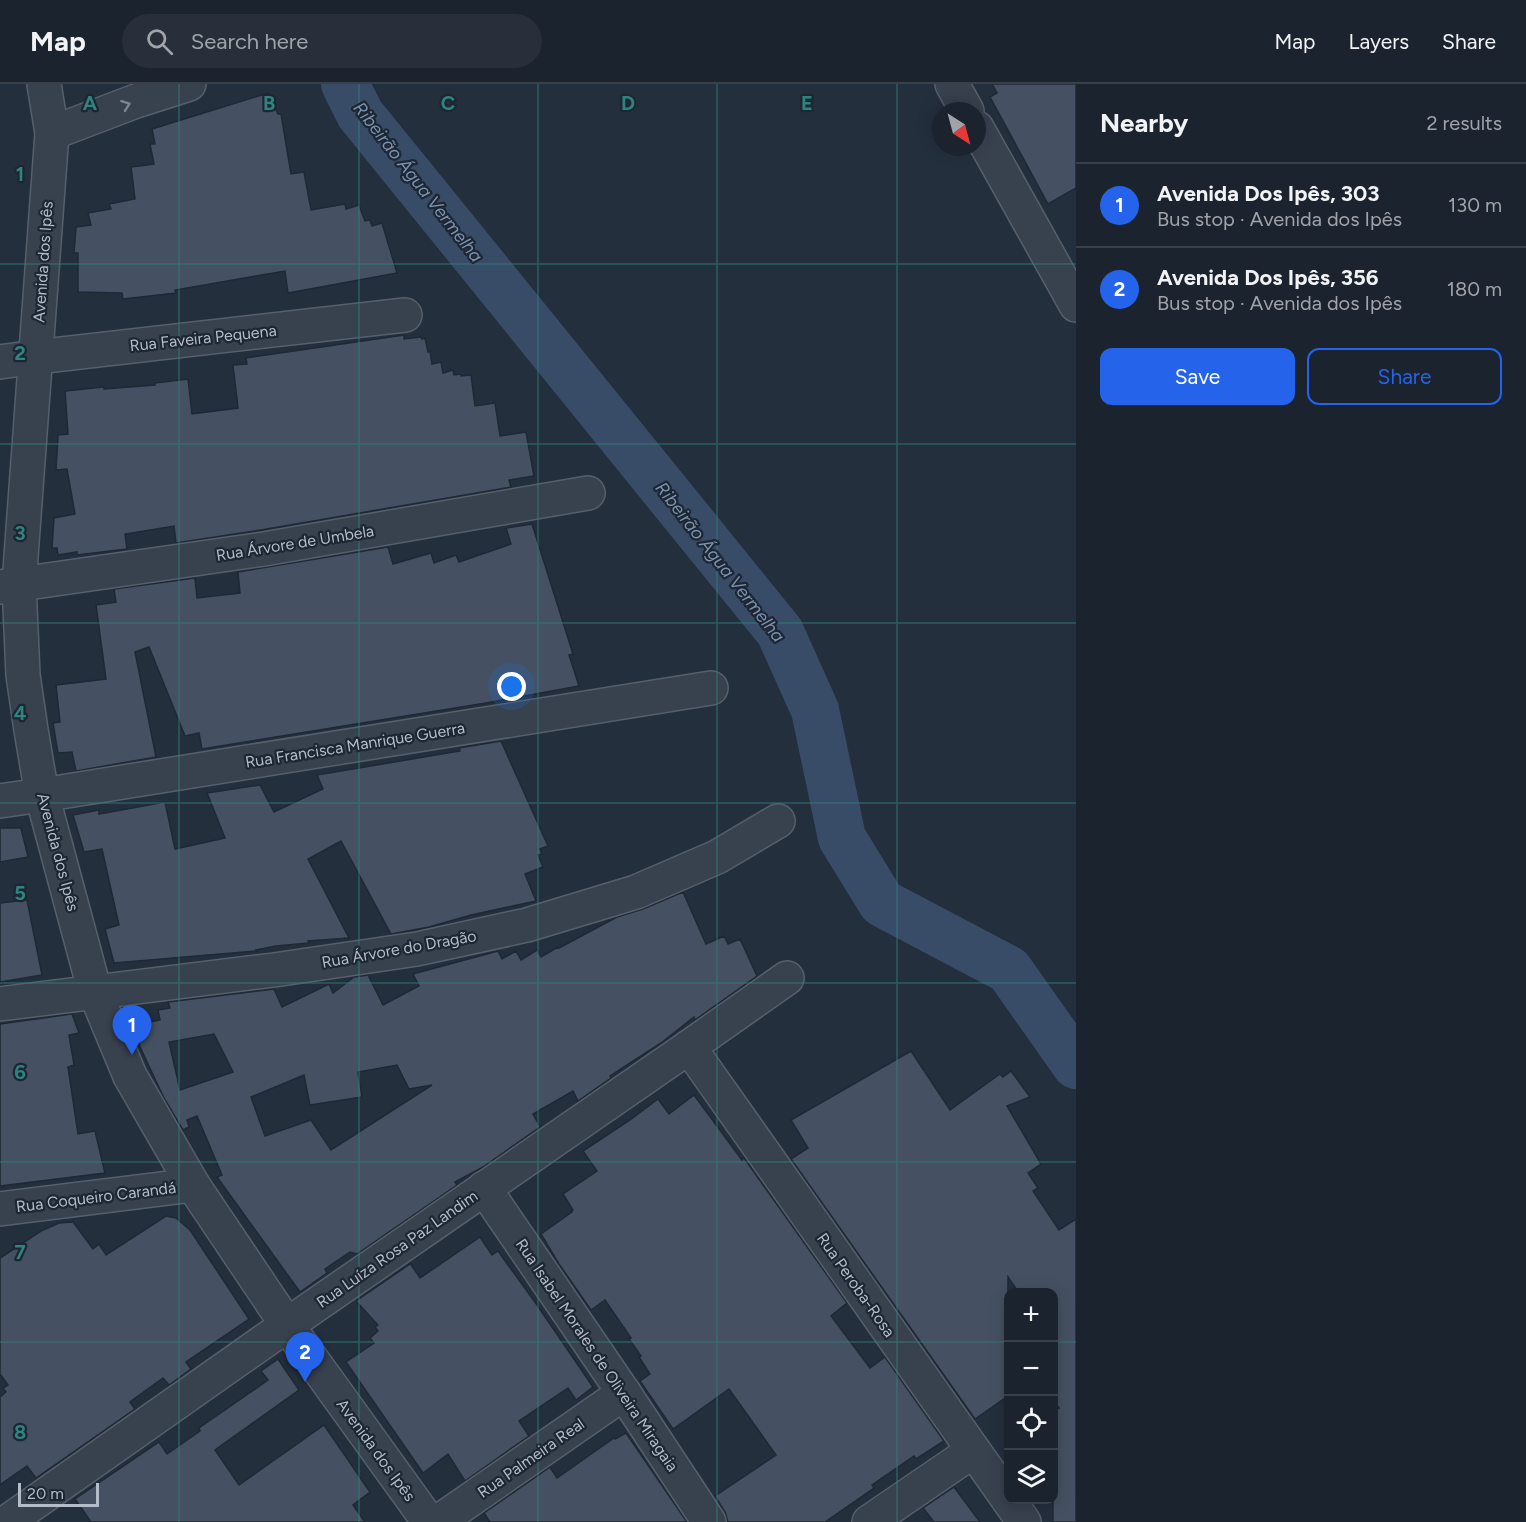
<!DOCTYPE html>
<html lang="en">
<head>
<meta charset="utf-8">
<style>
  body { margin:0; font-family:Figtree,sans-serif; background:#282f3a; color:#f1f3f6 }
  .controls { position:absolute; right:18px; bottom:18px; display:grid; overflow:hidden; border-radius:12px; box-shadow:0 3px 15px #0003 }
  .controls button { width:54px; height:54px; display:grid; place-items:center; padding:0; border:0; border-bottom:2px solid #39404a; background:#1b232e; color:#f1f3f6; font:30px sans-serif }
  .compass { position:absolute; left:932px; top:18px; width:54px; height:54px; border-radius:50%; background:#1b232e; box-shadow:0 3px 15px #0003; rotate:144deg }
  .scale { position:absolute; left:18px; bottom:15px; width:81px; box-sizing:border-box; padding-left:6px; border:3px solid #b4bcc9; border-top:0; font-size:16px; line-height:21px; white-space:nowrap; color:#b4bcc9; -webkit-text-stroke:4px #1d2633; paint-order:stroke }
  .you { position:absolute; left:512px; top:603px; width:21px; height:21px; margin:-15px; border:4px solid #fff; border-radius:50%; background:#1a73e8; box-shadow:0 0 0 9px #1a73e833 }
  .badge { display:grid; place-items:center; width:39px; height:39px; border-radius:50%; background:#2563eb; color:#fff; font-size:20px; font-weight:700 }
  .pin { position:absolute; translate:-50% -50px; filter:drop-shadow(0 2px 3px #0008) }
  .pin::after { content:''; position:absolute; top:32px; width:21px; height:18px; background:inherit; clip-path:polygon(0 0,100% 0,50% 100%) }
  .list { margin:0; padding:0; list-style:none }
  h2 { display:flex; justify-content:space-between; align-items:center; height:78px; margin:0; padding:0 24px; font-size:26px }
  h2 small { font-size:20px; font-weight:400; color:#a0a4aa }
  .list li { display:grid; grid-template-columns:39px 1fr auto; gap:18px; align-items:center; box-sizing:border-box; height:84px; padding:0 24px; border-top:2px solid #39404a }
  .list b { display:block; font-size:22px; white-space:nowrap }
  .list p { margin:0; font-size:20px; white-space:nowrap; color:#a0a4aa }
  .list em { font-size:20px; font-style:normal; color:#a0a4aa }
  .actions { display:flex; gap:12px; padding:18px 24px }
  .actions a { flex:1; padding:14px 0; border:2px solid #2563eb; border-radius:12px; text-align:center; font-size:21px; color:#2563eb }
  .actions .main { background:#2563eb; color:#fff }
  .icon { flex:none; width:33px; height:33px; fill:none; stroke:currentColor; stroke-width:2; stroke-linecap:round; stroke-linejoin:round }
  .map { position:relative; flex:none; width:1076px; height:1438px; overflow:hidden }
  header { display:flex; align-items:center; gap:36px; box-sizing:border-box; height:84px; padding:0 30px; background:#1b232e; border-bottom:2px solid #39404a }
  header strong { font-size:28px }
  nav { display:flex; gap:33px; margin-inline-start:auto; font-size:21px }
  .search { width:420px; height:54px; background:#282f3a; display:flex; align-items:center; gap:15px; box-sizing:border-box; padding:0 21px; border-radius:33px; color:#a0a4aa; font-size:22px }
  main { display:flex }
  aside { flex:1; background:#1b232e }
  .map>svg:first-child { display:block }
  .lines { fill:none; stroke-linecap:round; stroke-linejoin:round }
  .river { stroke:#394c67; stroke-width:48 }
  .building { fill:#455162; stroke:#1f2835; stroke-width:1.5; fill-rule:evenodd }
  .minor-casing { stroke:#565f6c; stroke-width:36 }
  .minor { stroke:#38414e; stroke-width:33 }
  .oneway { stroke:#7c8592 }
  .grid { fill:none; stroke:#308480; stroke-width:1.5; stroke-opacity:0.55 }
  .labels { text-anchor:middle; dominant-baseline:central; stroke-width:4.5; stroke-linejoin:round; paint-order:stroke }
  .street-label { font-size:16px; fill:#b4bcc9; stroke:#1d2633 }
  .water-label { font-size:18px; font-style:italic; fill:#7c92b1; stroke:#1d2633 }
  .grid-label { font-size:20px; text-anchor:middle; font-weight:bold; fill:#308480; stroke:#1d2633; stroke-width:4.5; stroke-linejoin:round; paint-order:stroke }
</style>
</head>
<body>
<header>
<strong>Map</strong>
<div class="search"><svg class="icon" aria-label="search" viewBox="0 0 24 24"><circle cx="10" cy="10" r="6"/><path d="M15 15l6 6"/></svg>Search here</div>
<nav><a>Map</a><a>Layers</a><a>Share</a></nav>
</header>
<main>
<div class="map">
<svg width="1076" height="1438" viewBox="0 0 1076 1438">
  <rect width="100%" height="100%" fill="#242f3e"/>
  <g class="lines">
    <polyline class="river" points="345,0 360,30 780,548 815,626 842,754 882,819 1009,886 1076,981"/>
  </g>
  <g class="building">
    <polygon points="992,0 1076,0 1076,104 1048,120 990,13 997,9"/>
    <polygon points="268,9 278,30 281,30 291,90 304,88 311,126 345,120 346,125 359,121 365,137 370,136 372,142 382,139 397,189 288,209 285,187 175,206 176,209 123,215 122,209 78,208 78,169 74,169 76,143 91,141 88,129 111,125 109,120 135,115 131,83 154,80 150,60 155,60 152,45"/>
    <polygon points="404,251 404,255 421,253 422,255 425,254 428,268 430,267 432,280 441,278 443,289 453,286 454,291 461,290 461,292 471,291 475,322 495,319 500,352 526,348 534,392 509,396 511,403 261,446 176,459 174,442 125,450 127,465 77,471 77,468 58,471 57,464 52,464 54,434 75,430 67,385 56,386 58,351 68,350 65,307 104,303 104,305 155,301 155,299 188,295 192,330 238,324 233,281 247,280 246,274"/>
    <polygon points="532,440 573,570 569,571 579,602 486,619 202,665 199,649 185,652 149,563 135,568 156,673 76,687 72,668 58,669 53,639 60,638 56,601 106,595 96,521 116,518 114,505 195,494 197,514 240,509 238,488 388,463 393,480 431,469 434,479 456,471 459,478 511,460 506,444"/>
    <polygon points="501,657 548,762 540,765 542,770 538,771 543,783 525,790 536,817 471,831 429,843 391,850 341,757 308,775 349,854 308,857 309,859 276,862 256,866 257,867 114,879 105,845 119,841 102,765 84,768 73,731 99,726 99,730 165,718 175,765 225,754 207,709 260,701 274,728 323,705 317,691 460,667 459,664"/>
    <polygon points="0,744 21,744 28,773 0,778"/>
    <path d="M 683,808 L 706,860 L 724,852 L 728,860 L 740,855 L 757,892 L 695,936 L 694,933 L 661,959 L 610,992 L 611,994 L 578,1017 L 573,1007 L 533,1030 L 540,1043 L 483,1083 L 455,1098 L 457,1101 L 357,1170 L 350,1168 L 325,1185 L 327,1189 L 300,1208 L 217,1093 L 222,1091 L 197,1032 L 187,1036 L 189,1043 L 183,1046 L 164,1014 L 140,963 L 133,942 L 160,936 L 158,926 L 170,924 L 168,918 L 274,905 L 282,923 L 329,900 L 333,909 L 354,893 L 368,891 L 383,921 L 419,902 L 413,890 L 498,867 L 502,875 L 516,867 L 521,876 L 537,866 L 541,873 L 558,863 L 559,864 L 617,833 L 643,825 ZM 214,950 L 233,988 L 180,1006 L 169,958 ZM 397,981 L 409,1005 L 432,1001 L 331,1066 L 311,1036 L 265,1052 L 251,1013 L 304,991 L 310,1021 L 362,1013 L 358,988 Z"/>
    <polygon points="27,816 42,891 0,898 0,819"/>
    <polygon points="72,930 79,949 69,951 74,981 68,983 78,1050 95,1047 105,1089 0,1102 0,940"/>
    <polygon points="911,967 950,1026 1000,990 1003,993 1011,987 1030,1013 1007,1022 1041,1080 1028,1089 1038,1104 1033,1107 1059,1146 1076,1135 1076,1438 1053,1438 1053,1327 1059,1324 1053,1316 1053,1209 1019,1209 1008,1193 1008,1312 975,1335 791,1075 808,1064 791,1036"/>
    <polygon points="694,1011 742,1076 744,1074 847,1219 831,1232 870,1284 885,1273 944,1357 916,1375 914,1372 872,1401 874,1404 825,1438 728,1438 725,1428 715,1412 776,1371 729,1305 673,1345 640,1297 650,1290 639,1273 641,1272 629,1255 631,1254 605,1216 591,1226 559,1180 541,1150 572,1128 571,1127 573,1126 563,1110 597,1087 583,1067 630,1036 658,1015 669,1030"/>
    <polygon points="166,1132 176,1134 190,1146 249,1235 186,1278 191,1285 169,1301 163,1294 130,1318 135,1325 36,1394 27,1382 0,1401 0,1313 6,1308 3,1304 8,1301 0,1290 0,1174 41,1147 59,1139 73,1138 93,1165 99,1160 106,1171"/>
    <polygon points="480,1153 492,1171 498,1167 537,1221 593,1303 576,1316 568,1304 519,1337 529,1352 465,1397 448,1370 423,1389 346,1278 374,1259 370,1254 378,1247 375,1243 378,1241 356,1217 410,1180 408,1180 410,1179 420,1194"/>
    <polygon points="278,1275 299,1306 215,1366 239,1401 324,1341 370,1408 353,1421 365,1438 91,1438 75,1415 159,1358 167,1370 200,1347 199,1344 268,1296 261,1287"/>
    <polygon points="626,1349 687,1438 490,1438 484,1429 550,1383 557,1394 614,1354 615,1355"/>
    <polygon points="954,1403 980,1438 934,1438 923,1424"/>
  </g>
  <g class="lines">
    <defs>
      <g id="minor">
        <polyline points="44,0 52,49 19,500 23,591 31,646 42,711 95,908 130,992 193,1101 287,1241 429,1438"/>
        <polyline points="952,0 967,27"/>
        <polyline points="977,44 1076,221"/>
        <polyline points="52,49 136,17 189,0"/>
        <polyline points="0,278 36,273 405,231"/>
        <polyline points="0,503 264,465 588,409"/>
        <polyline points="0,717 42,711 711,604"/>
        <polyline points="0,920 274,886 417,865 527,841 636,808 717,773 778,737"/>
        <polyline points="689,963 1024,1438"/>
        <polyline points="484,1104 624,1309 709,1438"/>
        <polyline points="0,1125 193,1101"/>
        <polyline points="7,1438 287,1241 689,963 787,894"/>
        <polyline points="438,1438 624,1309"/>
        <polyline points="869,1438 973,1367"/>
      </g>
    </defs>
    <use href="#minor" class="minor-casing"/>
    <use href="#minor" class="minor"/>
  </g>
  <defs><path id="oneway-chevron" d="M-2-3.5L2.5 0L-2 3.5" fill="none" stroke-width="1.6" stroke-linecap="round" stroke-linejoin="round" transform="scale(1.5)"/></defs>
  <use class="oneway" href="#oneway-chevron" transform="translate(126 21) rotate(-20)"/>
  <path class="grid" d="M 179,0 L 179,1438M 359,0 L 359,1438M 538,0 L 538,1438M 717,0 L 717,1438M 897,0 L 897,1438M 0,180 L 1076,180M 0,360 L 1076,360M 0,539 L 1076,539M 0,719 L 1076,719M 0,899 L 1076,899M 0,1078 L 1076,1078M 0,1258 L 1008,1258M 1054,1258 L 1076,1258"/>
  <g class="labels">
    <g class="street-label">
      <text transform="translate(43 178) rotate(-86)">Avenida dos Ipês</text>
      <text transform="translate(203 254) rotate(-6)">Rua Faveira Pequena</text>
      <text transform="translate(295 459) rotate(-9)">Rua Árvore de Umbela</text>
      <text transform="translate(355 661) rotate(-9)">Rua Francisca Manrique Guerra</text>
      <text transform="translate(58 768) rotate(75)">Avenida dos Ipês</text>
      <text transform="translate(399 865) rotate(-10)">Rua Árvore do Dragão</text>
      <text transform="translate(96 1113) rotate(-7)">Rua Coqueiro Carandá</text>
      <text transform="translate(397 1165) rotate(-35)">Rua Luíza Rosa Paz Landim</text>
      <text transform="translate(856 1201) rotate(55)">Rua Peroba-Rosa</text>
      <text transform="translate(597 1271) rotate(56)">Rua Isabel Morales de Oliveira Miragaia</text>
      <text transform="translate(376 1366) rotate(54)">Avenida dos Ipês</text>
      <text transform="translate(531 1374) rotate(-35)">Rua Palmeira Real</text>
    </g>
    <g class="water-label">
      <text transform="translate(418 98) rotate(52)">Ribeirão Água Vermelha</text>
      <text transform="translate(720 478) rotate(52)">Ribeirão Água Vermelha</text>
    </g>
  </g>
  <g class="grid-label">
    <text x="90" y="26">A</text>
    <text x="269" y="26">B</text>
    <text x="448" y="26">C</text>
    <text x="628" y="26">D</text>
    <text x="807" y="26">E</text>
    <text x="20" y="97">1</text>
    <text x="20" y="276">2</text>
    <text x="20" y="456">3</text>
    <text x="20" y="636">4</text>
    <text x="20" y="816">5</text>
    <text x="20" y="995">6</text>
    <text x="20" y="1175">7</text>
    <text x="20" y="1355">8</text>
  </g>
</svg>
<div class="controls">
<button>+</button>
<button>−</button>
<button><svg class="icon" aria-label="locate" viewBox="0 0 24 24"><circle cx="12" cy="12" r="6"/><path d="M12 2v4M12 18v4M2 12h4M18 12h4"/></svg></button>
<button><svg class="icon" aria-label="layers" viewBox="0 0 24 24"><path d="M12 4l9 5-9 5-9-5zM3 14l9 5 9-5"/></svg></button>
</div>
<svg class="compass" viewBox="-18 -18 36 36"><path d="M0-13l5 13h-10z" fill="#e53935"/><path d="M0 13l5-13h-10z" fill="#a0a4aa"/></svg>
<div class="scale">20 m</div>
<div class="you"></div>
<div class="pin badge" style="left:132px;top:971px">1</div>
<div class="pin badge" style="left:305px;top:1298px">2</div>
</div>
<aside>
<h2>Nearby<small>2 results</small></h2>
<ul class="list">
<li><span class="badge">1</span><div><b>Avenida Dos Ipês, 303</b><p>Bus stop · Avenida dos Ipês</p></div><em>130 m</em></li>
<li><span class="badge">2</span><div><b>Avenida Dos Ipês, 356</b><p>Bus stop · Avenida dos Ipês</p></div><em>180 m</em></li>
</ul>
<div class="actions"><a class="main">Save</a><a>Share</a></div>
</aside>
</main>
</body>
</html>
